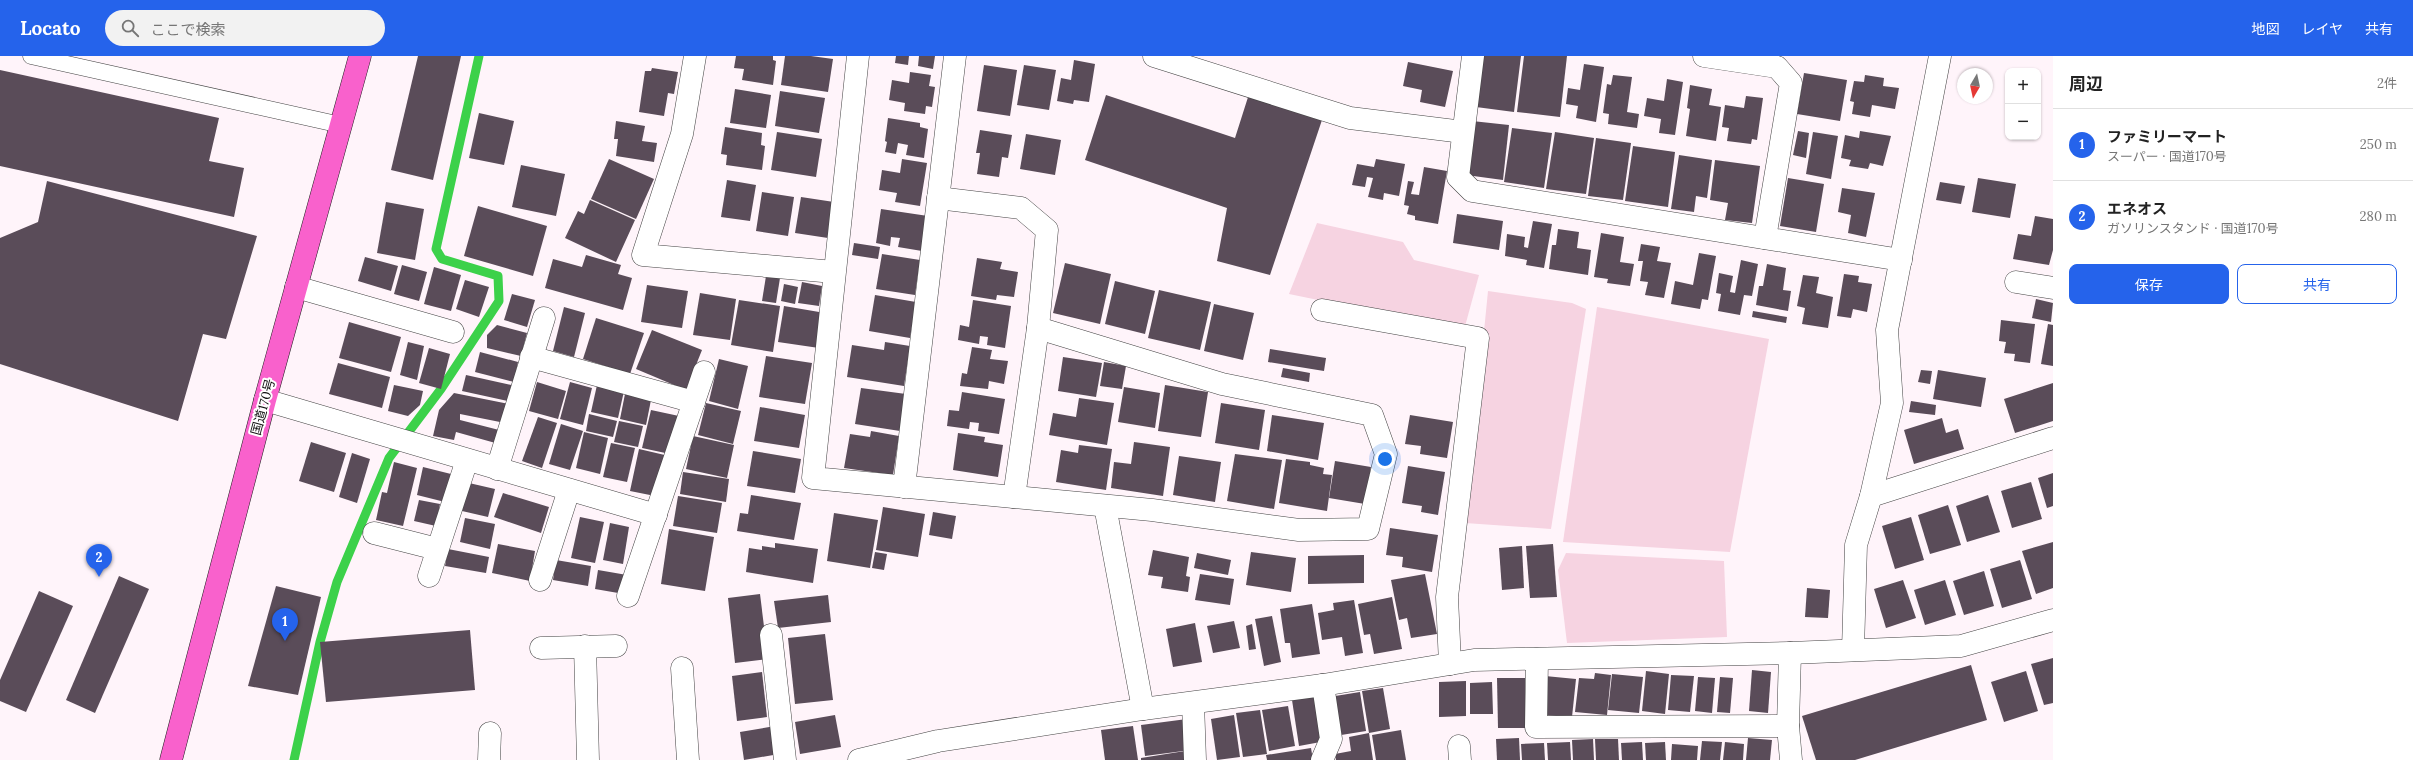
<!DOCTYPE html>
<html lang="ja">
<head>
<meta charset="utf-8">
<style>
  body { margin:0; font-family:Lora,"Noto Sans JP",serif; background:#f2f2f2; color:#222 }
  .controls { position:absolute; right:12px; top:12px; display:grid; overflow:hidden; border-radius:8px; box-shadow:0 1px 3px #0004 }
  .controls button { width:36px; height:36px; display:grid; place-items:center; padding:0; border:0; border-bottom:1px solid #e0e0e0; background:#fff; color:#222; font:20px sans-serif }
  .compass { position:absolute; left:1957px; top:12px; width:36px; height:36px; border-radius:50%; background:#fff; box-shadow:0 1px 3px #0004; rotate:189deg }
  .you { position:absolute; left:1385px; top:403px; width:14px; height:14px; margin:-10px; border:3px solid #fff; border-radius:50%; background:#1a73e8; box-shadow:0 0 0 6px #1a73e833 }
  .badge { display:grid; place-items:center; width:26px; height:26px; border-radius:50%; background:#2563eb; color:#fff; font-size:13px; font-weight:700 }
  .pin { position:absolute; translate:-50% -33px; filter:drop-shadow(0 1px 2px #0008) }
  .pin::after { content:''; position:absolute; top:21px; width:14px; height:12px; background:inherit; clip-path:polygon(0 0,100% 0,50% 100%) }
  .list { margin:0; padding:0; list-style:none }
  h2 { display:flex; justify-content:space-between; align-items:center; height:52px; margin:0; padding:0 16px; font-size:17px }
  h2 small { font-size:13px; font-weight:400; color:#767676 }
  .list li { display:grid; grid-template-columns:26px 1fr auto; gap:12px; align-items:center; box-sizing:border-box; height:72px; padding:0 16px; border-top:1px solid #e0e0e0 }
  .list b { display:block; font-size:15px; white-space:nowrap }
  .list p { margin:0; font-size:13px; white-space:nowrap; color:#767676 }
  .list em { font-size:13px; font-style:normal; color:#767676 }
  .actions { display:flex; gap:8px; padding:12px 16px }
  .actions a { flex:1; padding:9px 0; border:1px solid #2563eb; border-radius:8px; text-align:center; font-size:14px; color:#2563eb }
  .actions .main { background:#2563eb; color:#fff }
  .icon { flex:none; width:22px; height:22px; fill:none; stroke:currentColor; stroke-width:2; stroke-linecap:round; stroke-linejoin:round }
  .map { position:relative; flex:none; width:2053px; height:704px; overflow:hidden }
  header { display:flex; align-items:center; gap:24px; box-sizing:border-box; height:56px; padding:0 20px; background:#2563eb; color:#fff }
  header strong { font-size:19px }
  nav { display:flex; gap:22px; margin-inline-start:auto; font-size:14px }
  .search { width:280px; height:36px; background:#f2f2f2; display:flex; align-items:center; gap:10px; box-sizing:border-box; padding:0 14px; border-radius:22px; color:#767676; font-size:15px }
  main { display:flex }
  aside { flex:1; background:#fff }
  .map>svg:first-child { display:block }
  .farmland { fill:#f6d3e1 }
  .lines { fill:none; stroke-linecap:round; stroke-linejoin:round }
  .stream { stroke:#3cd14a; stroke-width:9 }
  .building { fill:#5a4c59 }
  .service-casing { stroke:#444; stroke-width:17 }
  .minor-casing { stroke:#444; stroke-width:23 }
  .tertiary-casing { stroke:#444; stroke-width:23 }
  .trunk-casing { stroke:#222; stroke-width:23 }
  .service { stroke:#fff; stroke-width:16 }
  .minor { stroke:#fff; stroke-width:22 }
  .tertiary { stroke:#fff; stroke-width:22 }
  .trunk { stroke:#f961cc; stroke-width:22 }
  .labels { text-anchor:middle; dominant-baseline:central; stroke-width:4; stroke-linejoin:round; paint-order:stroke }
  .street-label { font-size:13px; fill:#111; stroke:#fff }
</style>
</head>
<body>
<header>
<strong>Locato</strong>
<div class="search"><svg class="icon" aria-label="search" viewBox="0 0 24 24"><circle cx="10" cy="10" r="6"/><path d="M15 15l6 6"/></svg>ここで検索</div>
<nav><a>地図</a><a>レイヤ</a><a>共有</a></nav>
</header>
<main>
<div class="map">
<svg width="2053" height="704" viewBox="0 0 2053 704">
  <rect width="100%" height="100%" fill="#fff4fa"/>
  <g class="farmland">
    <polygon points="1317,167 1403,186 1414,204 1479,219 1464,274 1289,238"/>
    <polygon points="1488,235 1572,247 1586,253 1551,473 1465,467"/>
    <polygon points="1597,251 1769,283 1730,496 1563,486"/>
    <polygon points="1566,497 1724,505 1727,581 1567,587 1558,514"/>
  </g>
  <g class="lines">
    <polyline class="stream" points="294,704 320,586 337,526 389,402 441,333 499,245 498,220 442,203 436,193 479,0"/>
  </g>
  <g class="building">
    <polygon points="418,0 461,0 433,124 391,114"/>
    <polygon points="736,0 773,0 773,4 776,5 773,29 742,24 744,13 734,12"/>
    <polygon points="785,0 811,0 833,3 828,36 781,29"/>
    <polygon points="896,0 909,0 908,9 895,7"/>
    <polygon points="919,0 935,0 933,13 918,10"/>
    <polygon points="1482,0 1521,0 1514,56 1476,51"/>
    <polygon points="1524,0 1567,0 1560,61 1517,56"/>
    <polygon points="1074,4 1095,8 1089,46 1074,44 1073,48 1057,45 1061,22 1071,24"/>
    <polygon points="1408,6 1453,15 1445,51 1420,46 1422,34 1403,30"/>
    <polygon points="1584,8 1604,11 1596,66 1576,62 1578,50 1566,48 1568,32 1580,34"/>
    <polygon points="984,9 1017,14 1010,60 977,55"/>
    <polygon points="1024,9 1056,14 1049,54 1017,49"/>
    <polygon points="652,12 678,16 674,38 668,37 664,60 639,56 645,15 651,15"/>
    <polygon points="0,14 219,62 209,105 244,112 234,161 0,110"/>
    <polygon points="910,16 931,19 929,30 935,31 932,51 926,50 925,58 904,55 905,47 889,44 892,24 909,27"/>
    <polygon points="1804,17 1847,24 1840,65 1797,58"/>
    <polygon points="1613,19 1632,21 1627,56 1639,58 1637,72 1608,68 1609,58 1603,57 1607,28 1611,29"/>
    <polygon points="1865,19 1884,22 1883,30 1899,32 1895,53 1872,49 1870,61 1852,58 1854,46 1850,45 1854,25 1864,26"/>
    <polygon points="1667,23 1683,26 1675,79 1659,77 1661,63 1644,60 1647,42 1664,45"/>
    <polygon points="1690,29 1712,33 1709,49 1721,51 1716,85 1686,80 1690,53 1687,52"/>
    <polygon points="735,33 771,39 766,72 730,67"/>
    <polygon points="780,35 825,42 819,77 775,70"/>
    <polygon points="1249,38 1323,61 1270,219 1217,205 1227,152 1085,104 1106,39 1235,82"/>
    <polygon points="1746,40 1763,42 1757,84 1752,83 1751,88 1727,85 1729,72 1722,71 1725,49 1744,52"/>
    <polygon points="479,57 514,65 504,109 469,102"/>
    <polygon points="888,62 920,67 920,71 928,73 924,102 906,99 908,89 898,87 896,98 885,96 887,86 885,85"/>
    <polygon points="616,65 645,70 642,85 657,87 654,106 616,100 618,83 614,83"/>
    <polygon points="1472,65 1509,69 1503,124 1466,119"/>
    <polygon points="725,71 762,77 761,89 765,90 762,114 726,109 727,99 721,98"/>
    <polygon points="1512,72 1552,77 1544,132 1504,126"/>
    <polygon points="980,74 1012,79 1008,102 1002,101 999,121 977,118 980,97 976,97"/>
    <polygon points="1798,75 1809,77 1806,102 1793,99"/>
    <polygon points="1860,75 1891,80 1883,110 1870,107 1868,113 1849,110 1851,104 1841,102 1845,79 1859,82"/>
    <polygon points="777,76 822,83 816,121 771,114"/>
    <polygon points="1555,76 1594,82 1586,138 1546,133"/>
    <polygon points="1813,76 1838,80 1831,123 1806,118"/>
    <polygon points="1026,78 1061,84 1055,119 1020,113"/>
    <polygon points="1596,82 1631,87 1623,144 1588,140"/>
    <polygon points="1633,90 1675,96 1668,151 1625,145"/>
    <polygon points="1679,99 1712,104 1707,142 1696,140 1694,156 1671,153"/>
    <polygon points="609,103 654,123 636,163 591,143"/>
    <polygon points="902,103 927,107 920,150 895,146 897,137 879,134 882,114 900,117"/>
    <polygon points="1376,103 1405,108 1399,140 1384,137 1383,144 1368,141 1373,122 1367,121 1365,131 1352,129 1357,108 1374,111"/>
    <polygon points="1715,104 1760,110 1752,167 1725,164 1728,147 1710,144"/>
    <polygon points="521,109 565,118 556,160 512,151"/>
    <polygon points="1424,111 1447,115 1438,168 1415,164 1415,160 1407,158 1409,150 1404,149 1408,125 1414,126 1411,138 1419,139"/>
    <polygon points="1788,122 1824,128 1816,176 1780,170"/>
    <polygon points="1978,122 2016,128 2010,162 1972,156"/>
    <polygon points="727,124 756,129 750,165 721,161"/>
    <polygon points="47,125 257,180 226,283 203,278 178,365 0,308 0,182 38,166"/>
    <polygon points="1940,126 1965,130 1961,148 1936,144"/>
    <polygon points="1842,132 1875,137 1866,181 1848,177 1851,159 1838,156"/>
    <polygon points="762,136 794,141 788,180 756,175"/>
    <polygon points="801,141 834,146 828,182 795,177"/>
    <polygon points="590,144 635,164 616,206 565,182 578,155 584,158"/>
    <polygon points="386,146 424,153 415,204 377,197"/>
    <polygon points="478,150 547,170 533,220 464,200"/>
    <polygon points="881,153 928,160 922,195 898,191 900,182 891,181 890,190 876,187"/>
    <polygon points="1457,158 1503,165 1499,194 1453,187"/>
    <polygon points="2035,160 2053,163 2053,194 2049,209 2013,203 2018,178 2031,180"/>
    <polygon points="1533,165 1552,168 1544,212 1526,209 1527,204 1505,200 1507,178 1525,181 1524,191 1528,192"/>
    <polygon points="1558,173 1579,176 1577,192 1591,194 1588,219 1549,213 1552,189 1556,189"/>
    <polygon points="1601,177 1624,181 1620,206 1634,208 1630,230 1607,227 1608,223 1594,221"/>
    <polygon points="854,187 880,191 878,203 852,199"/>
    <polygon points="1641,188 1660,191 1657,205 1671,207 1664,242 1645,239 1648,226 1640,225 1643,205 1638,205"/>
    <polygon points="1699,197 1716,200 1708,244 1702,243 1700,253 1671,248 1675,225 1693,229"/>
    <polygon points="882,198 920,204 915,239 876,233"/>
    <polygon points="586,199 621,209 618,218 632,222 623,254 545,232 553,203 582,211"/>
    <polygon points="365,201 398,210 391,235 358,225"/>
    <polygon points="977,202 1002,206 1000,213 1018,216 1014,241 997,239 996,244 971,240"/>
    <polygon points="1741,204 1758,208 1752,240 1744,239 1740,259 1718,255 1721,238 1716,237 1719,217 1733,220 1730,236 1735,237"/>
    <polygon points="1065,207 1111,218 1100,268 1053,257"/>
    <polygon points="1767,208 1786,212 1783,234 1791,235 1788,255 1756,249 1759,230 1763,230"/>
    <polygon points="402,209 427,216 419,245 394,238"/>
    <polygon points="434,211 461,219 451,255 424,248"/>
    <polygon points="1844,218 1859,220 1858,226 1872,228 1867,256 1853,253 1851,262 1837,260"/>
    <polygon points="1803,219 1819,221 1816,237 1833,241 1828,272 1802,268 1805,252 1797,250"/>
    <polygon points="766,220 780,222 776,247 762,245"/>
    <polygon points="465,224 489,231 479,261 456,253"/>
    <polygon points="1115,225 1155,235 1145,278 1105,268"/>
    <polygon points="802,226 822,230 819,250 798,247"/>
    <polygon points="784,228 798,231 795,248 781,245"/>
    <polygon points="647,229 688,235 682,272 641,266"/>
    <polygon points="1159,234 1211,246 1200,294 1148,282"/>
    <polygon points="700,237 736,243 730,284 693,279"/>
    <polygon points="512,238 535,244 527,271 504,264"/>
    <polygon points="875,239 916,246 910,282 869,275"/>
    <polygon points="2036,243 2053,247 2051,266 2032,262"/>
    <polygon points="739,244 780,250 773,296 731,289"/>
    <polygon points="973,244 1011,250 1005,292 987,289 988,281 980,280 979,288 958,284 960,269 969,271"/>
    <polygon points="1214,248 1254,257 1243,304 1204,295"/>
    <polygon points="784,250 825,257 819,292 778,286"/>
    <polygon points="564,251 585,257 574,301 553,295"/>
    <polygon points="1753,255 1787,261 1786,267 1752,261"/>
    <polygon points="596,262 644,277 630,318 583,303"/>
    <polygon points="2001,264 2035,268 2030,307 2014,305 2015,298 2004,297 2006,286 1999,285"/>
    <polygon points="349,266 401,281 391,316 339,302"/>
    <polygon points="2048,268 2053,269 2053,310 2041,308"/>
    <polygon points="497,269 527,277 521,300 487,292 487,279"/>
    <polygon points="652,274 702,294 686,334 636,313"/>
    <polygon points="408,286 424,290 417,324 400,319"/>
    <polygon points="885,286 910,290 904,330 847,321 852,289 884,294"/>
    <polygon points="972,291 992,294 990,303 1008,305 1004,328 989,325 988,333 960,330 962,317 967,318"/>
    <polygon points="429,292 450,298 441,333 419,327"/>
    <polygon points="1270,293 1326,302 1324,315 1268,306"/>
    <polygon points="480,296 518,306 514,326 475,316"/>
    <polygon points="766,300 812,307 805,348 759,341"/>
    <polygon points="1063,301 1102,307 1096,341 1058,335"/>
    <polygon points="719,303 748,310 738,353 709,345"/>
    <polygon points="1104,306 1126,310 1122,333 1100,330"/>
    <polygon points="338,307 390,321 382,352 329,338"/>
    <polygon points="1283,312 1310,317 1309,326 1281,321"/>
    <polygon points="1921,314 1932,315 1930,328 1918,326"/>
    <polygon points="1938,314 1986,322 1981,351 1933,343"/>
    <polygon points="466,319 516,330 512,346 462,335"/>
    <polygon points="537,326 566,335 558,363 529,355"/>
    <polygon points="570,326 592,332 583,369 560,363"/>
    <polygon points="2053,327 2053,365 2015,377 2004,343"/>
    <polygon points="394,329 423,335 420,349 408,360 388,355"/>
    <polygon points="597,329 624,335 618,362 591,356"/>
    <polygon points="1165,329 1208,336 1201,381 1158,375"/>
    <polygon points="1124,331 1160,337 1155,372 1118,366"/>
    <polygon points="861,332 906,338 900,375 855,368"/>
    <polygon points="962,336 1005,343 999,378 978,375 979,367 970,366 969,373 947,370 949,354 959,355"/>
    <polygon points="454,337 509,348 505,367 460,358 460,364 503,375 499,388 456,376 454,384 433,380 439,354"/>
    <polygon points="625,338 651,344 646,369 620,363"/>
    <polygon points="1079,342 1114,347 1107,389 1049,379 1053,357 1076,361"/>
    <polygon points="1911,345 1936,349 1935,359 1909,356"/>
    <polygon points="706,347 741,355 733,388 698,379"/>
    <polygon points="1221,347 1265,354 1259,394 1215,387"/>
    <polygon points="760,351 805,359 799,392 754,385"/>
    <polygon points="651,354 679,360 670,398 642,392"/>
    <polygon points="589,358 617,365 613,381 586,375"/>
    <polygon points="1272,359 1324,367 1318,404 1267,395"/>
    <polygon points="1410,359 1453,366 1447,402 1420,398 1421,390 1405,388"/>
    <polygon points="538,361 557,367 542,412 522,405"/>
    <polygon points="1942,362 1946,377 1958,373 1964,393 1914,408 1904,374"/>
    <polygon points="619,365 643,370 638,391 614,386"/>
    <polygon points="561,368 583,375 570,414 549,408"/>
    <polygon points="871,375 899,380 893,419 844,412 850,378 870,381"/>
    <polygon points="584,376 608,382 600,418 576,412"/>
    <polygon points="958,377 985,381 984,386 1003,389 998,421 953,414"/>
    <polygon points="693,380 734,389 727,422 686,413"/>
    <polygon points="311,386 346,397 334,436 299,425"/>
    <polygon points="1134,386 1170,391 1163,440 1111,432 1114,406 1131,408"/>
    <polygon points="611,387 635,392 627,426 603,421"/>
    <polygon points="1079,389 1112,393 1106,434 1056,426 1061,394 1078,397"/>
    <polygon points="639,393 669,400 660,441 630,435"/>
    <polygon points="753,395 801,403 795,437 747,430"/>
    <polygon points="352,397 370,403 357,447 339,441"/>
    <polygon points="1235,398 1282,404 1274,453 1227,445"/>
    <polygon points="1179,400 1221,406 1215,446 1173,439"/>
    <polygon points="1286,403 1310,406 1310,409 1324,412 1323,418 1332,419 1327,455 1279,447"/>
    <polygon points="1335,405 1371,411 1365,448 1329,442"/>
    <polygon points="394,406 417,412 403,470 376,464 382,436 387,437"/>
    <polygon points="1408,410 1445,416 1438,459 1421,456 1422,450 1402,447"/>
    <polygon points="423,411 451,418 445,446 417,439"/>
    <polygon points="683,416 729,423 726,446 680,438"/>
    <polygon points="2053,417 2053,450 2047,452 2038,422"/>
    <polygon points="2031,426 2042,463 2012,472 2001,435"/>
    <polygon points="469,427 495,433 488,461 462,455"/>
    <polygon points="503,437 549,451 541,477 494,461"/>
    <polygon points="751,439 801,447 794,484 737,475 740,457 748,458"/>
    <polygon points="1988,439 2000,476 1967,486 1956,450"/>
    <polygon points="678,440 722,447 717,477 673,470"/>
    <polygon points="419,444 440,448 436,470 414,465"/>
    <polygon points="1948,449 1961,489 1930,498 1918,459"/>
    <polygon points="883,451 925,458 918,501 876,494"/>
    <polygon points="933,456 956,460 952,483 929,479"/>
    <polygon points="834,457 878,464 870,512 827,505"/>
    <polygon points="580,461 604,466 595,507 571,502"/>
    <polygon points="1911,461 1924,504 1895,513 1882,470"/>
    <polygon points="465,462 495,468 490,493 460,486"/>
    <polygon points="610,467 629,471 623,508 603,504"/>
    <polygon points="1390,472 1438,479 1432,516 1402,511 1403,501 1386,499"/>
    <polygon points="669,473 714,481 705,535 661,528"/>
    <polygon points="2053,486 2053,532 2036,538 2022,495"/>
    <polygon points="775,487 818,493 813,527 746,516 749,492 762,494 762,490 775,492"/>
    <polygon points="498,488 535,495 530,525 492,517"/>
    <polygon points="1553,488 1557,541 1530,542 1526,490"/>
    <polygon points="1522,490 1524,532 1502,534 1499,492"/>
    <polygon points="448,493 489,501 486,517 445,510"/>
    <polygon points="1153,494 1189,501 1186,520 1190,521 1188,536 1161,532 1163,521 1148,519"/>
    <polygon points="875,496 887,498 884,514 872,512"/>
    <polygon points="1251,496 1296,502 1291,536 1246,529"/>
    <polygon points="1197,497 1231,504 1228,519 1194,512"/>
    <polygon points="1364,499 1364,527 1308,528 1308,500"/>
    <polygon points="556,504 591,510 588,530 553,524"/>
    <polygon points="2020,504 2032,543 2002,552 1990,513"/>
    <polygon points="598,514 627,519 624,538 595,533"/>
    <polygon points="1984,515 1994,550 1964,559 1953,525"/>
    <polygon points="1200,518 1234,523 1230,549 1195,544"/>
    <polygon points="1425,518 1437,578 1411,582 1407,562 1399,564 1391,524"/>
    <polygon points="119,520 149,533 95,657 66,644"/>
    <polygon points="1903,524 1916,562 1886,572 1874,533"/>
    <polygon points="1945,524 1956,559 1925,569 1914,534"/>
    <polygon points="276,530 321,541 298,639 248,630"/>
    <polygon points="1807,532 1830,534 1828,562 1805,561"/>
    <polygon points="39,535 73,550 26,656 0,645 0,624"/>
    <polygon points="760,538 768,603 735,607 728,542"/>
    <polygon points="828,539 831,566 778,572 774,545"/>
    <polygon points="1392,541 1402,593 1374,598 1370,578 1364,579 1358,548"/>
    <polygon points="1354,544 1363,597 1345,600 1342,581 1322,584 1318,557 1334,554 1333,547"/>
    <polygon points="1312,548 1320,598 1292,602 1290,587 1285,587 1280,553"/>
    <polygon points="1272,560 1281,606 1264,610 1255,563"/>
    <polygon points="1234,565 1240,592 1213,597 1207,570"/>
    <polygon points="1195,567 1202,606 1173,611 1166,573"/>
    <polygon points="1252,568 1256,593 1249,594 1246,570"/>
    <polygon points="470,574 475,634 326,646 320,586"/>
    <polygon points="825,578 833,644 795,648 788,582"/>
    <polygon points="2053,602 2053,647 2044,649 2031,608"/>
    <polygon points="1971,609 1987,664 1855,704 1816,704 1802,660"/>
    <polygon points="1752,614 1771,616 1768,657 1749,655"/>
    <polygon points="1646,615 1669,618 1665,658 1642,655"/>
    <polygon points="2026,615 2038,655 2004,666 1991,626"/>
    <polygon points="762,616 767,661 737,665 732,620"/>
    <polygon points="1595,617 1611,619 1607,659 1575,656 1579,622 1594,623"/>
    <polygon points="1612,618 1643,621 1639,657 1608,654"/>
    <polygon points="1671,619 1694,620 1690,656 1668,654"/>
    <polygon points="1545,620 1576,623 1572,661 1541,659"/>
    <polygon points="1698,621 1715,622 1712,657 1695,655"/>
    <polygon points="1720,621 1733,622 1730,657 1717,656"/>
    <polygon points="1497,622 1525,622 1526,672 1498,672"/>
    <polygon points="1466,625 1466,660 1439,661 1439,626"/>
    <polygon points="1492,626 1493,658 1470,658 1470,627"/>
    <polygon points="1383,632 1390,673 1369,677 1362,635"/>
    <polygon points="1360,636 1366,675 1335,680 1329,641"/>
    <polygon points="1318,639 1326,685 1299,690 1292,644"/>
    <polygon points="1288,650 1295,690 1269,695 1262,654"/>
    <polygon points="1260,654 1267,698 1243,701 1236,657"/>
    <polygon points="835,659 841,691 800,698 795,666"/>
    <polygon points="1234,659 1240,701 1217,704 1211,663"/>
    <polygon points="1187,663 1191,694 1145,700 1141,669"/>
    <polygon points="775,670 779,698 744,704 740,676"/>
    <polygon points="1133,670 1138,704 1105,704 1101,674"/>
    <polygon points="1401,674 1406,704 1376,704 1372,679"/>
    <polygon points="1369,677 1373,704 1336,704 1335,698 1351,695 1349,681"/>
    <polygon points="1519,682 1520,704 1497,704 1496,683"/>
    <polygon points="1748,682 1772,684 1770,704 1746,704"/>
    <polygon points="1593,683 1594,704 1573,704 1572,684"/>
    <polygon points="1595,683 1618,683 1619,704 1596,704"/>
    <polygon points="1702,685 1722,686 1720,704 1700,704"/>
    <polygon points="1570,686 1571,704 1548,704 1547,687"/>
    <polygon points="1642,686 1643,704 1622,704 1621,687"/>
    <polygon points="1665,686 1666,704 1646,704 1645,687"/>
    <polygon points="1725,686 1744,688 1743,704 1723,704"/>
    <polygon points="1544,687 1545,704 1522,704 1521,688"/>
    <polygon points="1672,688 1698,690 1697,704 1671,704"/>
    <polygon points="1311,692 1313,704 1267,704 1266,699"/>
    <polygon points="1185,695 1187,704 1141,704 1141,702"/>
  </g>
  <g class="lines">
    <defs>
      <polyline id="service" points="31,0 341,69"/>
      <g id="minor">
        <polyline points="695,0 682,78 643,199 834,216"/>
        <polyline points="858,0 813,422 1152,454 1299,474 1368,473 1386,398 1372,359 1222,328 1038,272"/>
        <polyline points="1154,0 1350,62 1463,76"/>
        <polyline points="1473,0 1458,121 1472,135 1901,204"/>
        <polyline points="1704,0 1777,11 1791,27 1765,182"/>
        <polyline points="938,142 1021,152 1047,174 1038,272 1014,441"/>
        <polyline points="2016,226 2053,232"/>
        <polyline points="296,231 453,276"/>
        <polyline points="1322,254 1478,282 1447,541 1450,608"/>
        <polyline points="531,301 694,346"/>
        <polyline points="265,344 656,459"/>
        <polyline points="497,413 544,262"/>
        <polyline points="904,431 955,0"/>
        <polyline points="1871,440 2053,382"/>
        <polyline points="1105,450 1143,653"/>
        <polyline points="374,477 437,493"/>
        <polyline points="429,520 467,404"/>
        <polyline points="540,524 569,434"/>
        <polyline points="628,540 704,316"/>
        <polyline points="771,579 785,704"/>
        <polyline points="585,590 588,704"/>
        <polyline points="541,592 616,590"/>
        <polyline points="1790,597 1788,670 1791,704"/>
        <polyline points="1537,603 1536,671 1788,670"/>
        <polyline points="682,612 688,704"/>
        <polyline points="1193,647 1195,704"/>
        <polyline points="1459,690 1460,704"/>
        <polyline points="489,704 490,677"/>
        <polyline points="859,704 938,685 1143,653 1323,629 1474,604 1790,597 1961,590 2053,564"/>
        <polyline points="1322,704 1331,683 1323,629"/>
      </g>
      <polyline id="tertiary" points="1853,594 1856,489 1871,440 1892,347 1887,274 1940,0"/>
      <polyline id="trunk" points="171,704 265,344 360,0"/>
    </defs>
    <use href="#service" class="service-casing"/>
    <use href="#minor" class="minor-casing"/>
    <use href="#tertiary" class="tertiary-casing"/>
    <use href="#trunk" class="trunk-casing"/>
    <use href="#service" class="service"/>
    <use href="#minor" class="minor"/>
    <use href="#tertiary" class="tertiary"/>
    <use href="#trunk" class="trunk"/>
  </g>
  <g class="labels">
    <g class="street-label">
      <text transform="translate(263 351) rotate(-75)">国道170号</text>
    </g>
  </g>
</svg>
<div class="controls">
<button>+</button>
<button>−</button>
</div>
<svg class="compass" viewBox="-18 -18 36 36"><path d="M0-13l5 13h-10z" fill="#e53935"/><path d="M0 13l5-13h-10z" fill="#767676"/></svg>
<div class="you"></div>
<div class="pin badge" style="left:285px;top:585px">1</div>
<div class="pin badge" style="left:99px;top:521px">2</div>
</div>
<aside>
<h2>周辺<small>2件</small></h2>
<ul class="list">
<li><span class="badge">1</span><div><b>ファミリーマート</b><p>スーパー · 国道170号</p></div><em>250 m</em></li>
<li><span class="badge">2</span><div><b>エネオス</b><p>ガソリンスタンド · 国道170号</p></div><em>280 m</em></li>
</ul>
<div class="actions"><a class="main">保存</a><a>共有</a></div>
</aside>
</main>
</body>
</html>
